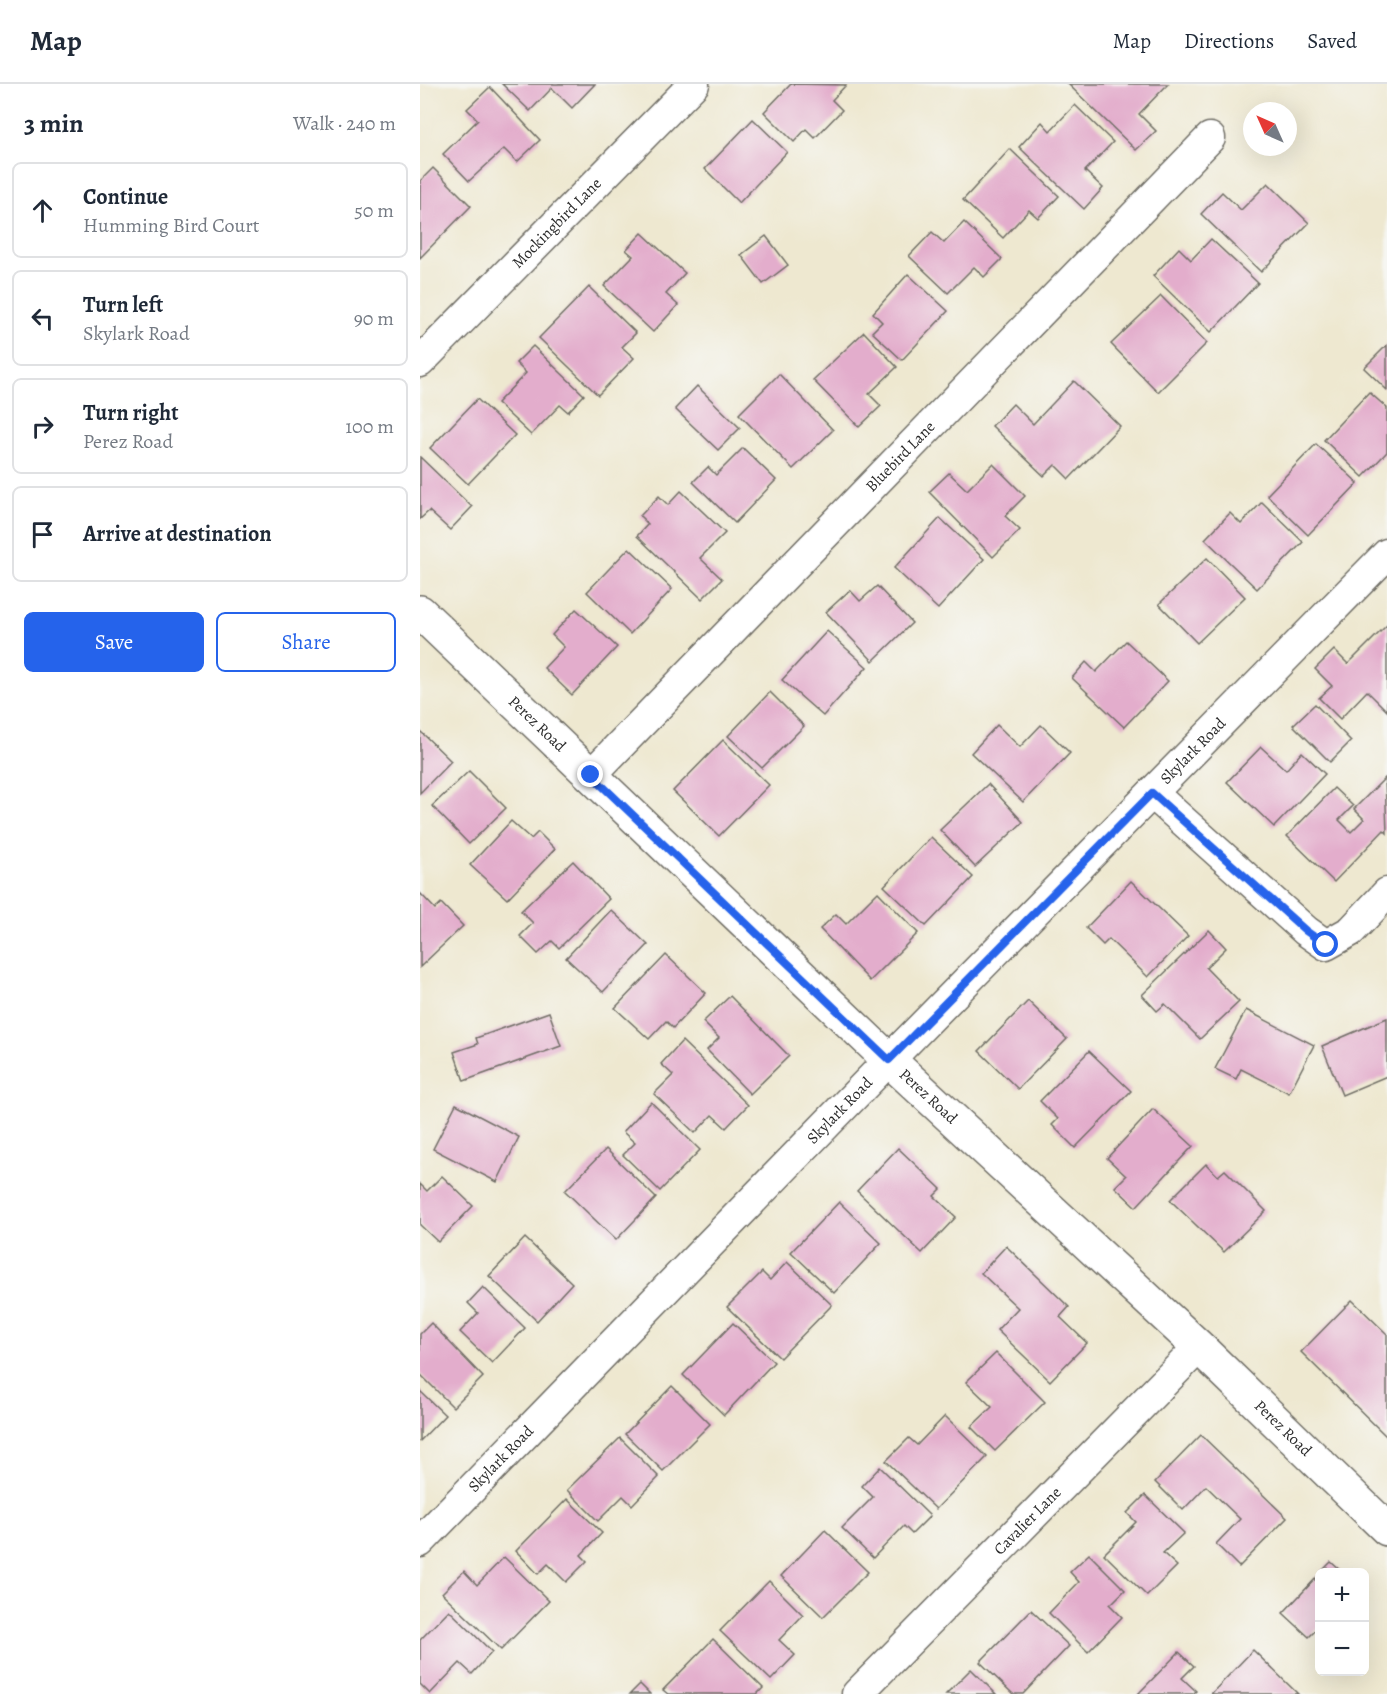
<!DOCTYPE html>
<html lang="en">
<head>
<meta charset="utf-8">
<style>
  body { margin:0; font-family:Alegreya,serif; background:#f6f6f7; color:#1f2937 }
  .controls { position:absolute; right:18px; bottom:18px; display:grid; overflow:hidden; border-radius:9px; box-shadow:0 6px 24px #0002 }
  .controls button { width:54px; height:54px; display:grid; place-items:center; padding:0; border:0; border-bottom:2px solid #e0e1e3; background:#fff; color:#1f2937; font:30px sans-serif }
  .compass { position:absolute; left:823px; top:18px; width:54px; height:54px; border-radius:50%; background:#fff; box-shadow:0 6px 24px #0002; rotate:315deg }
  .stop { position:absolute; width:18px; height:18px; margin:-14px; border:4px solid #2563eb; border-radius:50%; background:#fff }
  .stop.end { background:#2563eb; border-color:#fff; box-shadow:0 2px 6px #0008 }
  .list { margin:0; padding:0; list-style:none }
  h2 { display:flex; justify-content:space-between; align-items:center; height:78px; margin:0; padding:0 24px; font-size:26px }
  h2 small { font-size:20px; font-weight:400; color:#747a83 }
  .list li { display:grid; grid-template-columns:39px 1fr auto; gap:18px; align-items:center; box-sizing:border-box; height:96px; margin:0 12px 12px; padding:0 12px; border:2px solid #e0e1e3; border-radius:9px }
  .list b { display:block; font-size:22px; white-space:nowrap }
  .list p { margin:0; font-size:20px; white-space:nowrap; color:#747a83 }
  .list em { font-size:20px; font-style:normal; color:#747a83 }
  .actions { display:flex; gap:12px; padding:18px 24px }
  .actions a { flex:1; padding:14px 0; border:2px solid #2563eb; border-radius:9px; text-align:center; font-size:21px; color:#2563eb }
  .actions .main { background:#2563eb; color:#fff }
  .icon { flex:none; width:33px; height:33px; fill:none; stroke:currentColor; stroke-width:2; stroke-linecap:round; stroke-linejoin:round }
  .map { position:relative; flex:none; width:967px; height:1610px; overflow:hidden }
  header { display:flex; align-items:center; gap:36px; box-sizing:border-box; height:84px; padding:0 30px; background:#fff; border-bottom:2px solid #e0e1e3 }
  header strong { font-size:28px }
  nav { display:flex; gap:33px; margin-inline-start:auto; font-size:21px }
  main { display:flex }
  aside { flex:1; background:#fff }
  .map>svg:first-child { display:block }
  .building { fill:#e3adcc }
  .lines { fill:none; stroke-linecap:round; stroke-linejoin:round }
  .minor-casing { stroke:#6f6d65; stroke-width:33 }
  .tertiary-casing { stroke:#6f6d65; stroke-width:36 }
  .minor { stroke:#fff; stroke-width:30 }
  .tertiary { stroke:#fff; stroke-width:33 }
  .route { stroke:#2563eb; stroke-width:8 }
  .labels { text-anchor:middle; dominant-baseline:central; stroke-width:4.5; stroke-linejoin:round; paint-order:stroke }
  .street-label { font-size:16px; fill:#2b2b2b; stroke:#f6f6f2 }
</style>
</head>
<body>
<header>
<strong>Map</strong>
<nav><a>Map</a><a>Directions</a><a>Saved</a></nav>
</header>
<main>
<aside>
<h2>3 min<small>Walk · 240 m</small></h2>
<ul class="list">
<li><svg class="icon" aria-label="ahead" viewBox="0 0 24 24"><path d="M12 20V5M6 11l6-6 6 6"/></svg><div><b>Continue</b><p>Humming Bird Court</p></div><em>50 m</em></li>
<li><svg class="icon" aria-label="left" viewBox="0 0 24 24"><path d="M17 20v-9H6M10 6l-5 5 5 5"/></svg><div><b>Turn left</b><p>Skylark Road</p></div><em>90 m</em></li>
<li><svg class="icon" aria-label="right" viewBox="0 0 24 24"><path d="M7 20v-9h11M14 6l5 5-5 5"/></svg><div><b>Turn right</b><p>Perez Road</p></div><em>100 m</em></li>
<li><svg class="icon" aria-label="arrive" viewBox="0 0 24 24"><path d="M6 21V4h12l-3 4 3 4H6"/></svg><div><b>Arrive at destination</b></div></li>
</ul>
<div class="actions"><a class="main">Save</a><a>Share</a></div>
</aside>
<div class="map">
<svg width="967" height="1610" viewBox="0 0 967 1610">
  <rect width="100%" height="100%" fill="#f6f6f2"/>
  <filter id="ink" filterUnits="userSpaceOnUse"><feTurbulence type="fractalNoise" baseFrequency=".0167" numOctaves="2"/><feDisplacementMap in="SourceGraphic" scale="12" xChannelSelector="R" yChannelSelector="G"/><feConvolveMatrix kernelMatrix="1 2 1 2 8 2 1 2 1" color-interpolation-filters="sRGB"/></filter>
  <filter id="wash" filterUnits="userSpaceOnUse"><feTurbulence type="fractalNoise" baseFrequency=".008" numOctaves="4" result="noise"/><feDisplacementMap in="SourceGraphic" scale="24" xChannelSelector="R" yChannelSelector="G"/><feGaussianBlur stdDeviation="1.35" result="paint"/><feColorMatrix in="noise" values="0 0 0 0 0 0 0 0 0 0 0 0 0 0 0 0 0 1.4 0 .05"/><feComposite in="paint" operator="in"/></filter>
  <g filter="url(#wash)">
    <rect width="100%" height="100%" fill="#eee8d0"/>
    <g id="blocks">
      <g class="building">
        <polygon points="82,0 175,0 152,24 132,4 110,27"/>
        <polygon points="371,0 426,1 412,16 422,26 395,54 386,45 374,58 344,28"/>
        <polygon points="648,0 748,0 719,30 736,47 716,66"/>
        <polygon points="70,3 120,56 97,78 84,65 49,97 23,70 58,36 47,25"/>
        <polygon points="655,21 693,58 665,87 683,104 664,125 599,63 622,38 630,47"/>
        <polygon points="333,35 367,68 319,119 285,85"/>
        <polygon points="590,65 639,112 618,134 609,126 583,154 543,116"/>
        <polygon points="13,84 51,122 0,174 0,97"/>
        <polygon points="848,99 889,139 841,188 781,130 802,108 821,126"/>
        <polygon points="544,138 582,175 564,193 554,183 528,209 489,172 512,148 524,159"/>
        <polygon points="222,149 265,189 246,210 258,221 233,248 184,202 213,172 206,166"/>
        <polygon points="346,152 368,181 343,200 321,171"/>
        <polygon points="791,155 838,199 791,248 733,192 759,164 771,176"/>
        <polygon points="488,190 528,227 482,276 452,248 462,238 453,229"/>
        <polygon points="169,203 216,249 202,263 214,274 178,311 119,254"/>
        <polygon points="741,212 787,259 738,308 691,260"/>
        <polygon points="444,248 477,283 449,310 461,322 439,343 393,296"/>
        <polygon points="967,261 967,306 944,284"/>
        <polygon points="113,262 164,311 148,328 140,321 111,351 77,319 106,289 96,279"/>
        <polygon points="359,290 413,346 373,385 319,330"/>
        <polygon points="654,297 700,342 649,395 635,381 624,392 572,342 593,320 613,340"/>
        <polygon points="277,302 320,344 298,366 255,325"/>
        <polygon points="949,308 967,324 967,368 943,393 904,356"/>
        <polygon points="57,315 95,351 48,400 10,364"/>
        <polygon points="896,360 938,399 888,451 847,411"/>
        <polygon points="323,364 356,396 315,439 273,398 288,383 296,391"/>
        <polygon points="0,373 52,423 30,446 9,427 0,435"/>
        <polygon points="573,380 605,412 585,432 600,446 573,473 509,408 529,389 547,406"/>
        <polygon points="261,407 305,449 280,474 302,495 282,515 217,452 228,440 220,432 239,412 248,421"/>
        <polygon points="842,418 883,458 837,505 785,455 810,429 821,440"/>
        <polygon points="520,434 564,475 518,525 474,484"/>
        <polygon points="209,464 252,505 210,550 167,508"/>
        <polygon points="787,474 825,513 777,559 739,520"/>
        <polygon points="457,502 492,539 453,577 406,528 430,506 440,517"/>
        <polygon points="156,525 197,563 152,611 124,584 144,563 132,551"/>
        <polygon points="967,541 967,627 947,607 920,635 899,614 912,602 895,585 914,566 928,580"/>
        <polygon points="407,547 447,583 403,632 362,596"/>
        <polygon points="706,557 748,597 704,643 652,594 666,578 676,588"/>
        <polygon points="350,608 384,642 342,684 308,652"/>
        <polygon points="895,620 931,657 910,678 873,641"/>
        <polygon points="577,641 600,663 621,641 650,669 603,718 551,669"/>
        <polygon points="0,647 31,677 0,709"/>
        <polygon points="303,656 349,701 299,752 253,707"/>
        <polygon points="841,663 866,686 882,668 905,690 854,743 807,698"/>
        <polygon points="49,687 86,724 49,760 12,722"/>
        <polygon points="965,694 967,749 964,746 914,798 867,752 914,704 933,722 919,736 931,748 944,735 934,725"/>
        <polygon points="568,700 603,738 555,783 520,746"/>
        <polygon points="91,737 111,755 118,748 135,765 87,815 50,781"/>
        <polygon points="511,753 553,793 506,842 464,802"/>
        <polygon points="153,777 189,815 139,864 132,857 118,870 100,852 113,839 101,827"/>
        <polygon points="711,797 768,852 728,893 689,855 683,861 666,844"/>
        <polygon points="458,808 498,849 450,897 400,845 416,830 426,840"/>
        <polygon points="0,809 15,825 21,819 43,842 0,883"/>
        <polygon points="191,826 228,861 183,908 146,874"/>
        <polygon points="789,846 806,864 786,884 819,918 780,955 745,920 737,927 722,911"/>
        <polygon points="246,871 286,909 253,944 246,937 229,955 195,924"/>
        <polygon points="310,912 369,972 330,1010 287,966 299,954 283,938"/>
        <polygon points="608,917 647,955 598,1005 559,967"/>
        <polygon points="826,926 894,961 869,1009 821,985 816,995 795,985"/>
        <polygon points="129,928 141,962 44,997 34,968 58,960 56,954"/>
        <polygon points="967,934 967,992 922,1011 902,962"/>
        <polygon points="262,957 328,1021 306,1044 292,1031 275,1049 234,1010 253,991 241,980"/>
        <polygon points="669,967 711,1007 655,1064 632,1041 638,1035 620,1017"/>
        <polygon points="231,1018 280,1066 240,1107 203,1071 215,1059 203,1048"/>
        <polygon points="36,1020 99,1053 77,1098 13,1065"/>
        <polygon points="733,1025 773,1062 716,1123 695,1103 706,1092 687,1074"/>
        <polygon points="478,1064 521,1105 514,1112 536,1133 502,1169 437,1107"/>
        <polygon points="186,1065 236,1114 196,1156 145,1107"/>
        <polygon points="786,1080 798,1092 805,1086 846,1127 804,1168 750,1116"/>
        <polygon points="22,1092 53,1122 18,1158 0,1141 0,1100 7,1107"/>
        <polygon points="419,1118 461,1159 414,1209 371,1168"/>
        <polygon points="105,1154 152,1199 117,1237 69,1192"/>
        <polygon points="586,1162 649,1223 640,1233 667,1259 630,1297 577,1246 598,1224 561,1189"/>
        <polygon points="367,1178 412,1221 360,1274 307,1223 342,1188 350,1196"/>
        <polygon points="63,1203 105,1244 72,1279 40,1248 58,1229 48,1219"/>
        <polygon points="932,1216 967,1250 967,1353 881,1268"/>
        <polygon points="11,1239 63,1293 33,1323 0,1290 0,1250"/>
        <polygon points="313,1239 354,1278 304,1331 263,1291"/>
        <polygon points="576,1269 625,1318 575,1367 551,1343 572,1323 546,1298"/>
        <polygon points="252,1302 290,1340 243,1387 205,1350"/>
        <polygon points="0,1307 25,1331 0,1357"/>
        <polygon points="525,1332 567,1373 516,1425 466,1377 489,1354 497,1361"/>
        <polygon points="781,1351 867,1434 819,1483 796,1460 820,1435 786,1402 763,1426 735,1398"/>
        <polygon points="200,1354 239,1393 212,1421 203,1412 178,1437 147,1406"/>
        <polygon points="460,1383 510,1432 492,1450 484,1442 453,1474 422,1444 453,1413 442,1402"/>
        <polygon points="725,1411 764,1449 743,1469 757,1482 727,1512 684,1470 716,1438 707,1429"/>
        <polygon points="147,1415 182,1449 161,1471 167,1477 146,1498 128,1480 118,1490 96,1467"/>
        <polygon points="405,1446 448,1488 403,1533 361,1492"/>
        <polygon points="669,1470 705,1506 690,1521 702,1533 668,1568 629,1529 659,1498 650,1488"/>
        <polygon points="84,1473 129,1517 81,1566 22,1509 44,1487 57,1501"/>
        <polygon points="911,1478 922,1488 901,1488"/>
        <polygon points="900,1490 900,1542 889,1553 863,1529"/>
        <polygon points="349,1497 383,1531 359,1556 375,1571 351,1596 300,1547"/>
        <polygon points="29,1526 72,1568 52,1590 40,1579 10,1610 0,1600 0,1556"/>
        <polygon points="611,1526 649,1562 603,1610 593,1610 560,1578"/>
        <polygon points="293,1555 343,1604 337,1610 248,1610 243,1606"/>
        <polygon points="833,1566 878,1610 791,1610"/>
        <polygon points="759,1568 774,1582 762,1594 776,1607 773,1610 718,1610"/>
        <polygon points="551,1585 576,1610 526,1610"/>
        <polygon points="220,1600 230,1610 210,1610"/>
      </g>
    </g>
  </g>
  <g filter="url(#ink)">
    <use href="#blocks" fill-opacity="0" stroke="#6f6d65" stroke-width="1.5"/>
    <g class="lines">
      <defs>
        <g id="minor">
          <path id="s1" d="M 0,278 L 274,0"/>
          <path id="s2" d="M 171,691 L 790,54"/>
          <polyline points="732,709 886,847 906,861 931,847 967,809"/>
          <path id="s3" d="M 0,1458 L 469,976 L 967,470"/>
          <path id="s4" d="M 437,1610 L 779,1263"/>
        </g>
        <g id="tertiary">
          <path id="s5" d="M 0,528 L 469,976 L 779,1263 L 967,1445"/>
        </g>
      </defs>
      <use href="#minor" class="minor-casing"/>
      <use href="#tertiary" class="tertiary-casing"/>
      <use href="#minor" class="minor"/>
      <use href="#tertiary" class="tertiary"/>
    </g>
  </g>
  <g class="lines" filter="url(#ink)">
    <polyline class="route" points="171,691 469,976 732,709 886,847 906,861"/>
  </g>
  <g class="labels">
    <g class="street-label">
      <text stroke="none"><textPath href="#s1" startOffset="195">Mockingbird Lane</textPath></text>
      <text stroke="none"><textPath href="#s2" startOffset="444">Bluebird Lane</textPath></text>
      <text stroke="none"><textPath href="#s5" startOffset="162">Perez Road</textPath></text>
      <text stroke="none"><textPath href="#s3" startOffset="1106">Skylark Road</textPath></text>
      <text stroke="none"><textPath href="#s5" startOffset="702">Perez Road</textPath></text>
      <text stroke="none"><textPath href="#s3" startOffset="602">Skylark Road</textPath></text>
      <text stroke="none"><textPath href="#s5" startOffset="1188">Perez Road</textPath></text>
      <text stroke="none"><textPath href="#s3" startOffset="116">Skylark Road</textPath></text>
      <text stroke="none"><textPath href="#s4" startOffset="243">Cavalier Lane</textPath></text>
    </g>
  </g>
</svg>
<div class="controls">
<button>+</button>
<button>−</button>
</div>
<svg class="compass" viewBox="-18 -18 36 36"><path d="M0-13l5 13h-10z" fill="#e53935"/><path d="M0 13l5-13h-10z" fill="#747a83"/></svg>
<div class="stop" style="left:906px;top:861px"></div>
<div class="stop end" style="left:171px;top:691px"></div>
</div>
</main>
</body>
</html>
